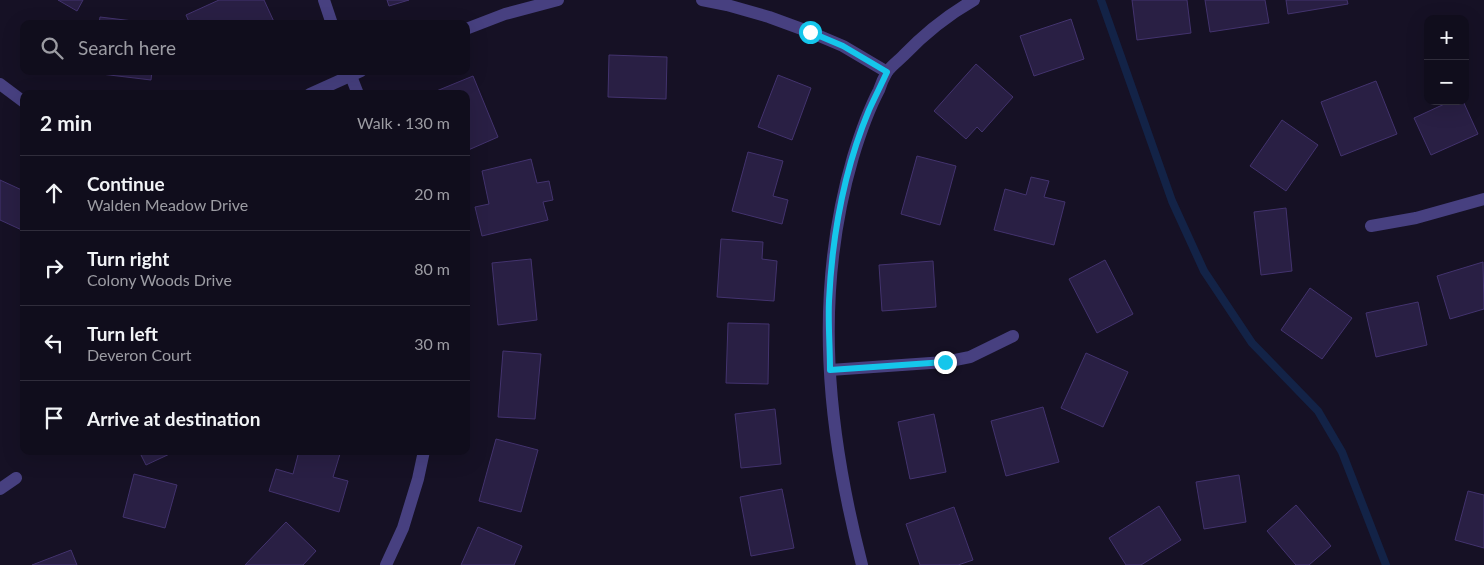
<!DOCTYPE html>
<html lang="en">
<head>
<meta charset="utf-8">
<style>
  body { margin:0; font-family:Lato,sans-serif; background:#1e1b29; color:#f1f3f6 }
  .controls { position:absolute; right:15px; top:15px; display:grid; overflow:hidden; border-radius:10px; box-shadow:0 5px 20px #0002 }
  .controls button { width:45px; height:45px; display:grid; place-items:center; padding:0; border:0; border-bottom:1px solid #302d3b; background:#100d1c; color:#f1f3f6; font:25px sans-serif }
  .stop { position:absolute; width:15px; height:15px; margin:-11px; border:4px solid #15c6eb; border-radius:50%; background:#fff }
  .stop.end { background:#15c6eb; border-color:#fff; box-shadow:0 1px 5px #0008 }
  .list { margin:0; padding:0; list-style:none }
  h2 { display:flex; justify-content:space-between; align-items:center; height:65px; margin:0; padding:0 20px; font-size:21px }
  h2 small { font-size:16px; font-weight:400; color:#9c9ca3 }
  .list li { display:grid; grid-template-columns:32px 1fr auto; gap:15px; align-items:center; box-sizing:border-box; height:75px; padding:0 20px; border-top:1px solid #302d3b }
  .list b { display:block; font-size:19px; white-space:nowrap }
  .list p { margin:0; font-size:16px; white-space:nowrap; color:#9c9ca3 }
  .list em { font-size:16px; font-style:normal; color:#9c9ca3 }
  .icon { flex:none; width:28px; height:28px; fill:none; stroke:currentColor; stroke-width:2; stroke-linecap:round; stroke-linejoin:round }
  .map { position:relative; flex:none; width:1484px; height:565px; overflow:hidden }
  .search { position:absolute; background:#100d1c; box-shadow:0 5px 20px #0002; left:20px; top:20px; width:450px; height:55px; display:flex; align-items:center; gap:12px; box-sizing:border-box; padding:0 18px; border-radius:10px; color:#9c9ca3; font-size:19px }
  .panel { position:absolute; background:#100d1c; box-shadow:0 5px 20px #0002; left:20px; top:90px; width:450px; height:365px; border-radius:10px }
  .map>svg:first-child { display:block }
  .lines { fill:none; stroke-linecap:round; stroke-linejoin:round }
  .stream { stroke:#132347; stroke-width:8 }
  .building { fill:#291f44; stroke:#43336e }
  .street { stroke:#474080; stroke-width:12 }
  .route { stroke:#15c6eb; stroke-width:6 }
</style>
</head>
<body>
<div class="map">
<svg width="1484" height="565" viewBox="0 0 1484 565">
  <rect width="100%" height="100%" fill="#161125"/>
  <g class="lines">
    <polyline class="stream" points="1101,0 1172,201 1204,271 1252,343 1318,411 1342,452 1386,565"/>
  </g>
  <g class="building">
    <polygon points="58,0 83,0 77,11"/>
    <polygon points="219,0 264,0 275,24 190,24 186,15"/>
    <polygon points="387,0 409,0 389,6"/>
    <polygon points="1132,0 1187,0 1191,33 1137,40"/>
    <polygon points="1205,0 1265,0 1269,23 1210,32"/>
    <polygon points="1286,0 1347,0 1348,4 1288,14"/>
    <polygon points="100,17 158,24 99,24"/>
    <polygon points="1071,19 1084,59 1034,76 1020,36"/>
    <polygon points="609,55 667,57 666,99 608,97"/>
    <polygon points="976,64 1013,97 982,132 977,127 966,139 934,111"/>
    <polygon points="93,71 152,71 151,80 93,73"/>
    <polygon points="778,75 811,88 792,140 758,127"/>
    <polygon points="473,76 498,137 466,151 466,94 435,94 434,92"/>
    <polygon points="1376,81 1397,134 1341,156 1321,102"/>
    <polygon points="1451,101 1463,101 1478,134 1431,155 1414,118"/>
    <polygon points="1282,120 1318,145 1286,191 1250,166"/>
    <polygon points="748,152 783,161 773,196 788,200 782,224 732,211"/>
    <polygon points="917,156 956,166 940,225 901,214"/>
    <polygon points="531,159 537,183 549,181 553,200 543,202 548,220 482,236 475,207 489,204 482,171"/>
    <polygon points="1031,177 1049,181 1044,197 1065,202 1054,245 994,230 1005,189 1026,195"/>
    <polygon points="0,180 24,191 24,231 0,220"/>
    <polygon points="1286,208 1292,271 1261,275 1254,212"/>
    <polygon points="721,239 763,242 762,259 777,261 774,301 717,297"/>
    <polygon points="531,259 537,320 498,325 492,263"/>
    <polygon points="1105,260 1133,314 1097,333 1069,279"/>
    <polygon points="933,261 936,307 882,311 879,265"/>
    <polygon points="1483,262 1484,309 1450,319 1437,276"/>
    <polygon points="1310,288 1352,318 1322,359 1281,330"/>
    <polygon points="1418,302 1427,345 1376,357 1366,313"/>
    <polygon points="728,323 769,324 768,384 726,383"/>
    <polygon points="503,351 541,354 535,419 498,417"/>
    <polygon points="1086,353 1128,372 1103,427 1061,408"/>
    <polygon points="1043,407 1059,462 1006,476 991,421"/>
    <polygon points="775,409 781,464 741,468 735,414"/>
    <polygon points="934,414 946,472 910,479 898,422"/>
    <polygon points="496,439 538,450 521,512 479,501"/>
    <polygon points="139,451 176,451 146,465"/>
    <polygon points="299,451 330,451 340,454 333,477 348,481 339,512 269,491 276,469 293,474"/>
    <polygon points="134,474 177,485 165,528 123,517"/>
    <polygon points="1239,475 1246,522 1204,529 1196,482"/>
    <polygon points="782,489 794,548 751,556 740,497"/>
    <polygon points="1468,491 1484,495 1484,548 1455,540"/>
    <polygon points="1296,505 1331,546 1309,565 1296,565 1267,531"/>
    <polygon points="1159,506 1181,540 1141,565 1126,565 1109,538"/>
    <polygon points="954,507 973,560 958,565 920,565 906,524"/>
    <polygon points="286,522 316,551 303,565 245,565"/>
    <polygon points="478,527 522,546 514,565 461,565"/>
    <polygon points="71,550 77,565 32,565"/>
  </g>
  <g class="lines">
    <g class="street">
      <polyline points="324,0 332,24"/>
      <polyline points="702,0 727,5 769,17 810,32 843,46 887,72"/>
      <polyline points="466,29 505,14 558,0"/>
      <polyline points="349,71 358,94"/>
      <polyline points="0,84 24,102"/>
      <polyline points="310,94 361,71"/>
      <polyline points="1371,226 1416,218 1484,199"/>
      <polyline points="830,370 945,362 970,357 1013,336"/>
      <polyline points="0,489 16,478"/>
      <polyline points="386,565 403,528 418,479 424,451"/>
      <path d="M 862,565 C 827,429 813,294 853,157 C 860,134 868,111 879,90 C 881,84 884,77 887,72 C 891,66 898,61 903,56 C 925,33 946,16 974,0"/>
    </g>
  </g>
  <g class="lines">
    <path class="route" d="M 810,32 L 843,46 L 887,72 C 881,85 875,97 869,110 C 844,170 832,237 829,301 C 828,324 830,347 830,370 L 945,362"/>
  </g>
</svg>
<div class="controls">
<button>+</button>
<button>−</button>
</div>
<div class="stop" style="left:810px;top:32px"></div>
<div class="stop end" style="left:945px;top:362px"></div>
<div class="search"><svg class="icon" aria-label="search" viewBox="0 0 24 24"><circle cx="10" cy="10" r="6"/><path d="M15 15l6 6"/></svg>Search here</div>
<section class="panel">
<h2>2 min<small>Walk · 130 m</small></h2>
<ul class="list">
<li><svg class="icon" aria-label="ahead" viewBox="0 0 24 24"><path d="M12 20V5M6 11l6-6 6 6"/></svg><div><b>Continue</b><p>Walden Meadow Drive</p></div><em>20 m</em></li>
<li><svg class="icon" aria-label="right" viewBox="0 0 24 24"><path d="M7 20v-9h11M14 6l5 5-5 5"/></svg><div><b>Turn right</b><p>Colony Woods Drive</p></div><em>80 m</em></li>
<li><svg class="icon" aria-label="left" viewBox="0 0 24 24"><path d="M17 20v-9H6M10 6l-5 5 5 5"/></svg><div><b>Turn left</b><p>Deveron Court</p></div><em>30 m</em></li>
<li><svg class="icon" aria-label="arrive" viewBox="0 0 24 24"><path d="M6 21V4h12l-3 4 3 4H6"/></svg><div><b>Arrive at destination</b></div></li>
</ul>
</section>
</div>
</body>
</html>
